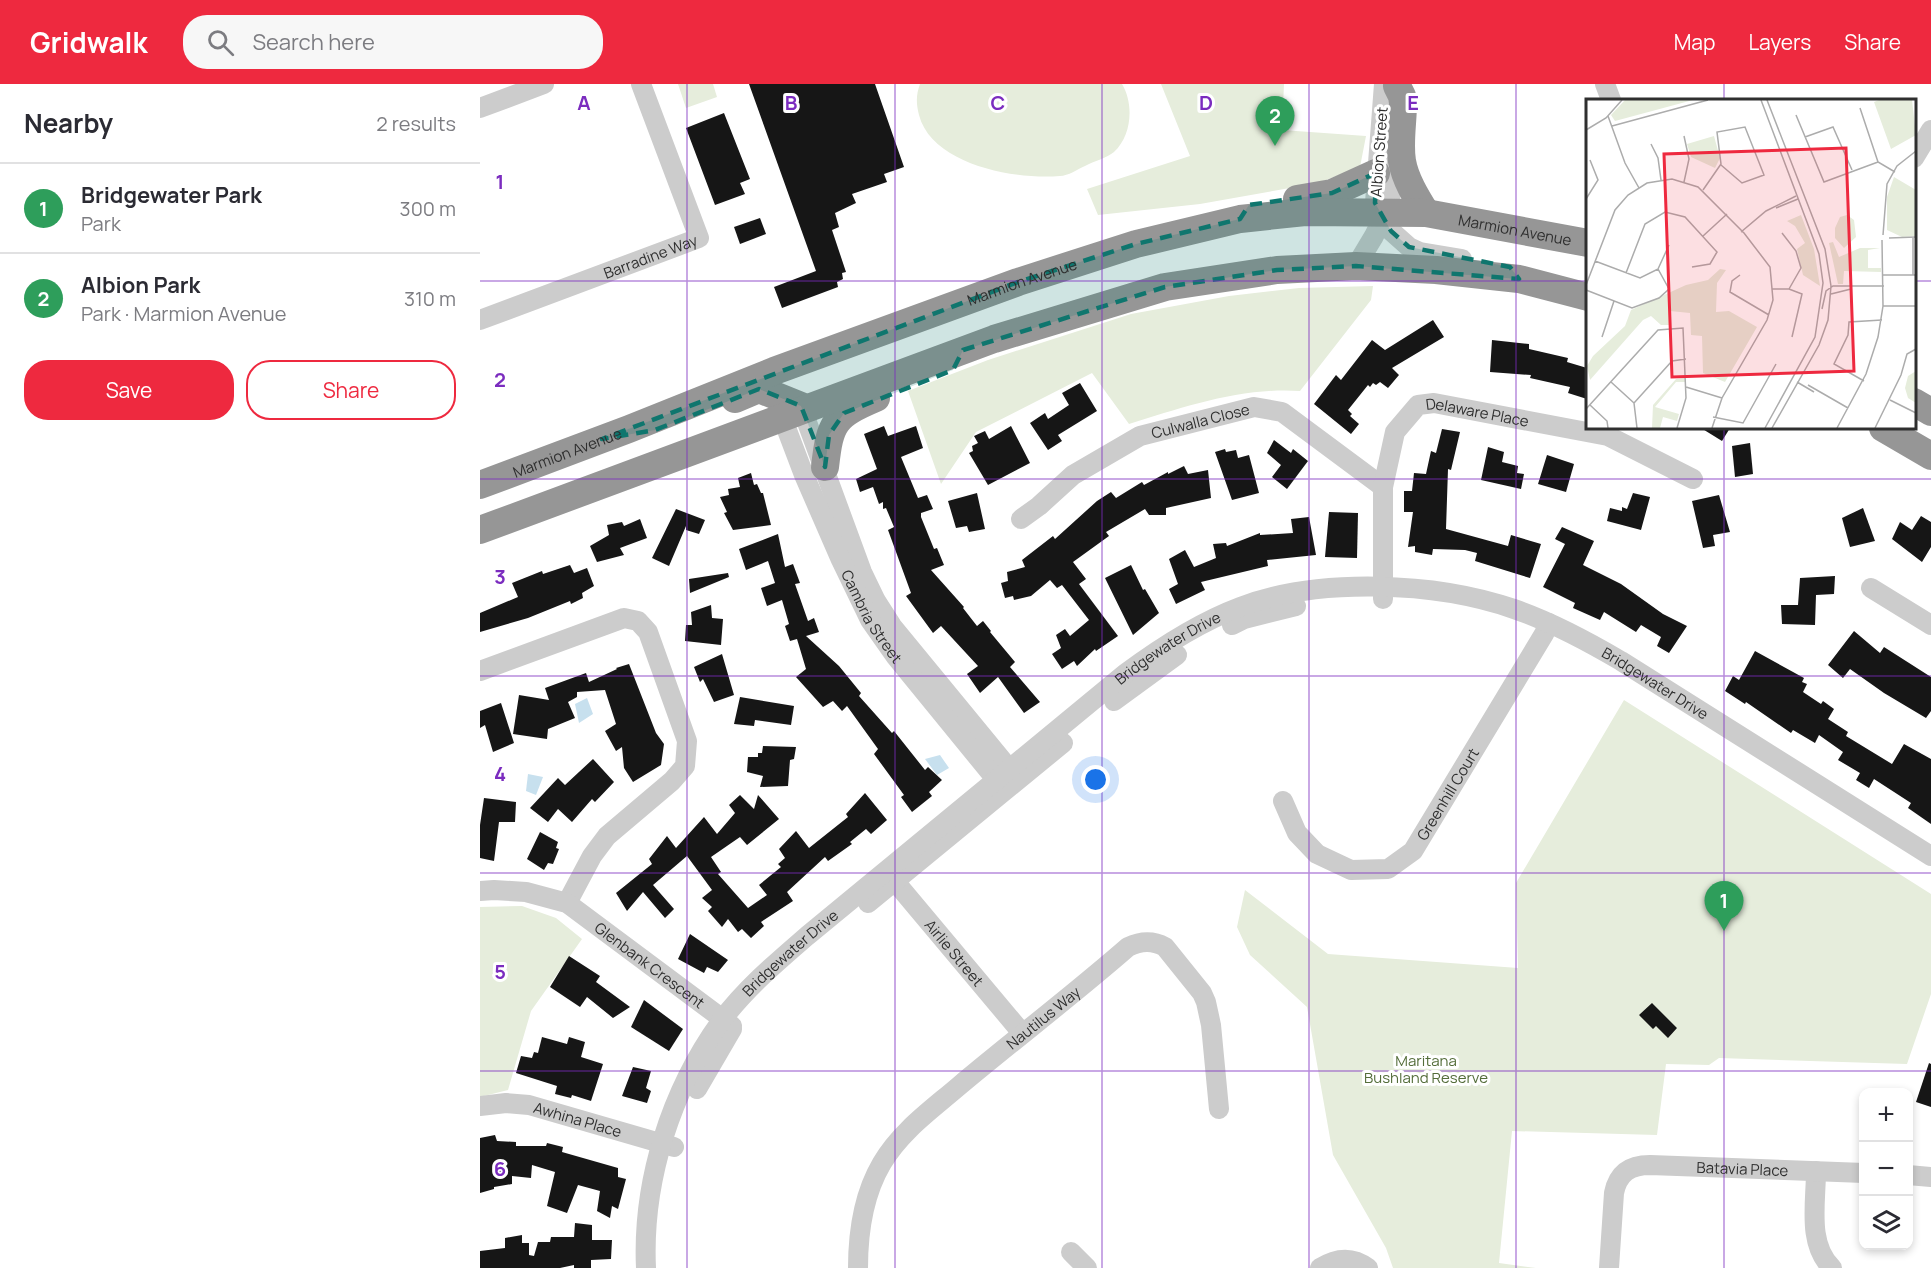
<!DOCTYPE html>
<html lang="en">
<head>
<meta charset="utf-8">
<style>
  body { margin:0; font-family:Manrope,sans-serif; background:#f7f7f7; color:#2b2b33 }
  .controls { position:absolute; right:18px; bottom:18px; display:grid; overflow:hidden; border-radius:12px; box-shadow:0 3px 9px #0003 }
  .controls button { width:54px; height:54px; display:grid; place-items:center; padding:0; border:0; border-bottom:2px solid #e1e1e2; background:#fff; color:#2b2b33; font:30px sans-serif }
  .you { position:absolute; left:616px; top:696px; width:21px; height:21px; margin:-15px; border:4px solid #fff; border-radius:50%; background:#1a73e8; box-shadow:0 0 0 9px #1a73e833 }
  .badge { display:grid; place-items:center; width:39px; height:39px; border-radius:50%; background:#ee293f; color:#fff; font-size:20px; font-weight:700 }
  .pin { position:absolute; translate:-50% -50px; filter:drop-shadow(0 2px 3px #0008) }
  .pin::after { content:''; position:absolute; top:32px; width:21px; height:18px; background:inherit; clip-path:polygon(0 0,100% 0,50% 100%) }
  .list { margin:0; padding:0; list-style:none }
  h2 { display:flex; justify-content:space-between; align-items:center; height:78px; margin:0; padding:0 24px; font-size:26px }
  h2 small { font-size:20px; font-weight:400; color:#7c7c81 }
  .list li { display:grid; grid-template-columns:39px 1fr auto; gap:18px; align-items:center; box-sizing:border-box; height:90px; padding:0 24px; border-top:2px solid #e1e1e2 }
  .list b { display:block; font-size:22px; white-space:nowrap }
  .list p { margin:0; font-size:20px; white-space:nowrap; color:#7c7c81 }
  .list em { font-size:20px; font-style:normal; color:#7c7c81 }
  .actions { display:flex; gap:12px; padding:18px 24px }
  .actions a { flex:1; padding:14px 0; border:2px solid #ee293f; border-radius:24px; text-align:center; font-size:21px; color:#ee293f }
  .actions .main { background:#ee293f; color:#fff }
  .icon { flex:none; width:33px; height:33px; fill:none; stroke:currentColor; stroke-width:2; stroke-linecap:round; stroke-linejoin:round }
  .map { position:relative; flex:none; width:1451px; height:1184px; overflow:hidden }
  header { display:flex; align-items:center; gap:36px; box-sizing:border-box; height:84px; padding:0 30px; background:#ee293f; color:#fff }
  header strong { font-size:28px }
  nav { display:flex; gap:33px; margin-inline-start:auto; font-size:21px }
  .search { width:420px; height:54px; background:#f7f7f7; display:flex; align-items:center; gap:15px; box-sizing:border-box; padding:0 21px; border-radius:24px; color:#7c7c81; font-size:22px }
  main { display:flex }
  aside { flex:1; background:#fff }
  .map>svg:first-child { display:block }
  .green { fill:#e6eddc }
  .water { fill:#c7e0ee }
  .building { fill:#161616 }
  .lines { fill:none; stroke-linecap:round; stroke-linejoin:round }
  .minor { stroke:#ccc; stroke-width:20 }
  .highway { stroke:#969696; stroke-width:28 }
  .marked { fill:#0f766e; fill-opacity:0.2; stroke:#0f766e; stroke-width:4.5; stroke-dasharray:12 8; stroke-linejoin:round }
  .grid { fill:none; stroke:#7b2cbf; stroke-width:1.5; stroke-opacity:0.55 }
  .labels { text-anchor:middle; dominant-baseline:central; stroke-width:6; stroke-linejoin:round; paint-order:stroke }
  .street-label { font-size:15px; fill:#2f2f2f; stroke:#fff }
  .park-label { font-size:15px; fill:#546d3a; stroke:#fff }
  .inset-road { fill:none; stroke:#acacac; stroke-width:1.5 }
  .view { fill:#ee293f; fill-opacity:0.15; stroke:#ee293f; stroke-width:3 }
  .inset-edge { fill:none; stroke:#2f2f2f; stroke-width:3 }
  .grid-label { font-size:20px; text-anchor:middle; font-weight:bold; fill:#7b2cbf; stroke:#fff; stroke-width:6; stroke-linejoin:round; paint-order:stroke }
</style>
</head>
<body>
<header>
<strong>Gridwalk</strong>
<div class="search"><svg class="icon" aria-label="search" viewBox="0 0 24 24"><circle cx="10" cy="10" r="6"/><path d="M15 15l6 6"/></svg>Search here</div>
<nav><a>Map</a><a>Layers</a><a>Share</a></nav>
</header>
<main>
<aside>
<h2>Nearby<small>2 results</small></h2>
<ul class="list">
<li><span class="badge" style="background:#2e9e5b">1</span><div><b>Bridgewater Park</b><p>Park</p></div><em>300 m</em></li>
<li><span class="badge" style="background:#2e9e5b">2</span><div><b>Albion Park</b><p>Park · Marmion Avenue</p></div><em>310 m</em></li>
</ul>
<div class="actions"><a class="main">Save</a><a>Share</a></div>
</aside>
<div class="map">
<svg width="1451" height="1184" viewBox="0 0 1451 1184">
  <rect width="100%" height="100%" fill="#fff"/>
  <g class="green">
    <polygon points="198,0 233,0 237,13 206,24"/>
    <path d="M 440,0 L 642,0 C 654,20 652,51 634,68 C 627,74 614,77 605,82 C 598,85 588,92 580,92 C 536,96 452,81 439,31 C 436,19 436,11 440,0 Z"/>
    <polygon points="681,0 804,0 802,46 886,52 880,83 838,99 720,120 618,131 607,105 710,72"/>
    <path d="M 893,202 L 891,216 L 820,307 C 761,303 704,323 649,340 L 612,289 L 496,348 L 461,400 L 428,307 L 508,276 L 651,230 L 749,212 L 819,204 Z"/>
    <polygon points="1144,616 1451,810 1451,910 1427,980 1239,974 1229,981 1186,980 1177,1051 1032,1047 1019,1179 1056,1184 913,1184 906,1164 853,1071 827,923 770,871 757,843 765,806 848,870 1038,884 1036,799"/>
    <polygon points="42,822 76,834 102,855 51,927 28,1006 0,1013 0,823"/>
  </g>
  <g class="water">
    <polygon points="107,614 113,630 99,639 95,620"/>
    <polygon points="460,671 469,684 457,691 445,675"/>
    <polygon points="48,690 63,693 56,711 46,707"/>
  </g>
  <g class="building">
    <polygon points="269,0 395,0 424,83 404,90 407,98 372,110 376,119 355,129 359,143 352,146 366,188 362,189 363,195 357,198 358,203 302,224 294,203 336,187"/>
    <polygon points="244,29 270,95 260,99 265,110 235,121 206,44"/>
    <polygon points="280,134 286,150 260,160 254,143"/>
    <polygon points="953,236 964,253 912,284 919,291 908,304 900,298 896,301 893,299 890,303 888,301 868,326 872,330 870,332 879,340 871,350 834,320 856,291 861,296 892,256 905,266"/>
    <polygon points="1012,256 1049,260 1049,265 1088,274 1087,278 1107,284 1107,315 1088,309 1090,303 1050,294 1051,291 1010,288"/>
    <polygon points="600,299 617,327 578,351 582,357 568,366 550,339 565,329 568,335 589,321 582,309"/>
    <polygon points="404,342 408,352 436,342 443,364 421,373 438,414 447,411 453,425 441,429 441,433 454,465 457,464 464,481 451,486 484,523 483,524 497,542 503,537 511,547 510,548 535,578 530,583 560,618 544,629 518,593 500,609 487,590 498,582 461,542 453,549 426,512 431,509 408,446 414,443 406,424 403,425 403,418 399,420 393,403 380,408 376,395 397,385 384,350"/>
    <polygon points="531,342 550,379 508,401 489,369 493,367 492,362 498,359 494,352 505,347 509,355"/>
    <polygon points="1221,344 1250,344 1242,357"/>
    <polygon points="962,345 980,348 971,386 968,385 966,445 1028,462 1031,451 1061,460 1050,494 995,477 997,469 985,466 953,465 952,471 935,468 935,462 928,463 933,428 924,428 924,407 932,407 934,389 946,390 951,367 956,369"/>
    <polygon points="794,356 811,369 813,365 828,377 807,405 792,393 801,381 787,369"/>
    <polygon points="1270,359 1273,390 1255,393 1252,362"/>
    <polygon points="1008,363 1024,368 1022,378 1038,382 1037,389 1044,390 1041,405 1001,396"/>
    <polygon points="745,365 746,368 756,366 758,374 769,371 779,409 752,416 735,368"/>
    <polygon points="1067,371 1094,380 1086,408 1058,400"/>
    <polygon points="704,382 708,390 728,386 731,414 686,424 686,431 669,431 665,425 626,448 629,452 593,478 606,495 599,500 638,552 616,567 615,565 597,582 594,577 582,585 572,570 581,564 576,551 585,545 590,552 609,536 582,501 577,504 570,496 551,512 534,516 533,512 525,514 521,499 528,497 527,488 545,483 542,476 573,452 575,455 617,417 631,408 636,414 662,398 664,401 688,388 688,390"/>
    <polygon points="271,389 274,401 277,400 281,409 283,409 291,441 253,446 244,429 247,428 240,413 249,411 248,405 260,403 258,394"/>
    <polygon points="497,409 505,445 489,448 487,442 476,444 468,417"/>
    <polygon points="1153,409 1170,413 1161,446 1127,437 1130,424 1142,427 1142,423 1147,425"/>
    <polygon points="1239,411 1250,448 1233,451 1235,462 1223,464 1212,417"/>
    <polygon points="1383,424 1395,457 1370,463 1362,434"/>
    <polygon points="196,425 225,436 219,450 206,446 206,442 189,482 172,474"/>
    <polygon points="849,428 878,429 877,474 845,473"/>
    <polygon points="1441,432 1451,438 1451,463 1442,478 1412,455 1420,438 1432,446"/>
    <polygon points="829,433 836,471 787,476 788,482 721,498 725,506 696,520 689,505 698,500 689,475 705,466 714,483 736,474 733,460 746,459 747,462 780,449 780,451 813,449 811,435"/>
    <polygon points="160,435 167,454 140,464 144,471 117,478 110,462 129,451 127,441 142,438 144,442"/>
    <polygon points="1082,443 1114,457 1103,481 1141,500 1183,530 1207,542 1189,569 1177,562 1181,553 1161,541 1156,548 1124,528 1120,536 1093,524 1095,519 1063,503 1085,460 1075,455"/>
    <polygon points="298,450 305,483 313,480 320,499 315,500 328,537 334,534 339,548 326,552 359,582 381,609 379,612 412,649 414,647 445,686 448,683 462,696 449,708 452,712 432,728 421,713 424,711 394,670 398,665 367,622 362,627 353,617 343,623 316,593 326,585 317,555 310,557 305,542 309,540 302,516 287,522 281,504 295,499 288,477 266,486 259,465"/>
    <polygon points="90,481 94,489 107,484 114,502 102,509 103,514 91,520 90,517 48,534 0,548 0,529 38,513 32,499 62,487 63,490"/>
    <polygon points="651,481 663,506 665,505 679,529 653,551 625,494"/>
    <polygon points="248,489 249,493 210,509 209,495"/>
    <polygon points="1355,492 1354,510 1336,511 1335,541 1302,540 1301,521 1318,521 1320,494"/>
    <polygon points="231,521 232,534 243,535 241,561 205,557 206,541 212,541 211,528"/>
    <polygon points="1374,547 1400,569 1404,563 1451,593 1451,627 1446,634 1404,609 1370,585 1363,594 1348,581"/>
    <polygon points="1275,567 1324,594 1322,598 1327,600 1323,608 1341,620 1343,617 1354,625 1348,635 1368,648 1366,652 1412,680 1424,660 1451,675 1451,740 1428,724 1431,719 1394,695 1389,704 1376,696 1380,689 1358,676 1363,668 1339,651 1335,659 1313,646 1311,649 1266,618 1265,620 1245,607 1253,592 1259,596"/>
    <polygon points="242,570 254,611 234,618 223,595 220,598 214,583"/>
    <polygon points="149,580 176,649 184,660 181,681 153,698 144,684 142,663 136,667 125,647 136,640 125,606 97,608 97,613 88,618 95,634 68,645 67,655 33,650 39,611 69,616 65,604 106,589 109,598 137,585 136,584"/>
    <polygon points="260,613 314,622 311,641 275,636 274,642 254,640"/>
    <polygon points="21,619 34,659 13,668 5,641 0,644 0,627"/>
    <polygon points="283,662 316,663 314,675 310,676 308,702 280,703 283,692 267,688 268,673 278,673 278,669 282,669"/>
    <polygon points="113,675 134,698 115,718 112,715 92,738 78,725 68,738 50,724 78,694 85,701"/>
    <polygon points="385,709 407,736 391,750 386,745 370,758 372,760 348,777 345,773 307,808 313,817 281,838 284,842 271,854 262,845 258,848 248,835 242,843 228,827 232,823 222,814 232,806 207,772 173,801 194,825 185,834 163,808 147,827 136,809 172,780 169,775 187,752 196,764 224,733 237,750 255,729 249,721 260,711 274,725 278,711 299,735 267,761 260,753 231,773 241,788 238,790 268,824 287,811 279,801 301,783 298,780 305,774 299,765 316,747 329,764 368,733 366,730"/>
    <polygon points="4,714 36,718 35,738 19,738 14,777 0,774 0,741"/>
    <polygon points="60,748 78,758 76,764 79,765 73,780 68,779 64,786 47,775"/>
    <polygon points="210,850 248,876 238,888 227,883 224,889 198,875"/>
    <polygon points="89,872 120,892 116,898 150,923 133,934 107,913 100,923 70,903"/>
    <polygon points="164,916 203,945 189,967 151,943"/>
    <polygon points="1172,919 1197,944 1188,954 1176,942 1173,945 1159,931"/>
    <polygon points="62,953 87,960 89,953 105,958 101,973 123,980 111,1017 92,1011 91,1014 75,1010 77,1002 36,989 41,972 52,974 54,968 58,969"/>
    <polygon points="1449,979 1451,980 1451,1023 1436,1018"/>
    <polygon points="153,983 171,987 166,1004 171,1007 167,1019 142,1012"/>
    <polygon points="15,1051 17,1057 36,1058 36,1062 66,1062 67,1059 83,1063 82,1068 138,1084 138,1093 146,1095 138,1125 132,1122 130,1134 117,1127 120,1107 98,1101 87,1129 67,1122 75,1088 52,1081 51,1094 32,1092 32,1100 14,1103 14,1105 0,1109 0,1054"/>
    <polygon points="95,1139 112,1141 112,1156 132,1156 131,1175 111,1176 111,1184 94,1184 94,1181 80,1184 0,1184 0,1167 25,1164 25,1154 42,1151 42,1159 49,1159 49,1171 54,1172 58,1158 70,1158 71,1153 94,1153"/>
  </g>
  <g class="lines">
    <g class="minor">
      <polyline points="904,0 895,119 911,147 929,163 940,168 982,175"/>
      <polyline points="1125,0 1131,16"/>
      <polyline points="0,24 64,0"/>
      <polyline points="1434,74 1451,46"/>
      <polyline points="876,182 894,152 910,119 913,66"/>
      <path id="s1" d="M 0,236 L 219,154 L 161,0"/>
      <polyline points="321,322 382,488 396,517 412,542 536,693"/>
      <path id="s2" d="M 302,333 L 324,391 L 361,476 L 390,536 L 416,573 L 523,704"/>
      <path id="s3" d="M 541,435 L 559,422 L 593,391 L 660,352 L 774,323 L 802,328 L 903,403"/>
      <polyline points="1391,504 1451,541"/>
      <path id="s4" d="M 903,515 L 903,403 L 915,348 L 938,321 L 954,319 L 1128,352 L 1213,395"/>
      <polyline points="752,541 764,535 816,522"/>
      <polyline points="0,587 144,534 158,537 168,548 207,657 205,682 192,697 127,752 112,772 87,819"/>
      <polyline points="634,617 697,571"/>
      <path id="s5" d="M 803,717 L 817,749 L 837,770 L 871,786 L 908,785 L 933,767 L 1064,550 L 1069,539"/>
      <path id="s6" d="M 407,788 L 542,949"/>
      <path id="s7" d="M 0,807 L 14,806 L 46,808 L 87,819 L 252,942"/>
      <polyline points="388,819 583,659"/>
      <polyline points="217,1005 252,945"/>
      <path id="s8" d="M 0,1022 L 26,1019 L 49,1021 L 194,1063"/>
      <path d="M 1336,1087 C 1336,1119 1327,1160 1352,1184"/>
      <polyline points="1428,1091 1451,1093"/>
      <polyline points="591,1168 607,1184"/>
      <path id="s9" d="M 166,1184 C 162,1097 191,1006 242,936 C 266,904 297,878 327,852 L 646,589 C 681,563 720,538 760,523 C 839,493 956,498 1034,525 C 1072,538 1107,557 1141,577 L 1451,772"/>
      <path id="s10" d="M 378,1184 C 378,1147 383,1111 402,1079 C 421,1047 451,1026 479,1002 C 535,955 593,911 648,863 C 661,857 672,856 685,863 L 722,909 L 726,918 L 731,941 L 739,1025"/>
      <path d="M 840,1184 C 856,1174 872,1172 888,1184"/>
      <path id="s11" d="M 1129,1184 L 1134,1109 C 1138,1089 1150,1081 1170,1081 L 1384,1089"/>
    </g>
    <g class="highway">
      <path d="M 917,2 L 922,12 L 923,19 C 923,38 919,59 922,77 C 925,95 936,113 946,129"/>
      <polyline points="817,115 852,109 896,89"/>
      <polyline points="255,315 279,305 321,322"/>
      <polyline points="1434,318 1451,328"/>
      <polyline points="1403,344 1451,372"/>
      <path d="M 345,383 C 350,338 354,332 396,314"/>
      <path id="s12" d="M 0,401 L 149,345 L 294,287 L 538,198 L 656,160 L 760,135 L 825,128 L 946,129 L 1108,159"/>
      <polyline points="0,446 514,255 685,203 797,186 876,182 956,186 1039,195 1108,213"/>
    </g>
  </g>
  <path class="marked" d="M 896,89 L 895,119 L 911,147 L 929,163 L 1030,183 L 1039,195 L 876,182 L 797,186 L 685,203 L 483,266 L 473,286 L 364,329 L 349,351 L 345,383 L 321,322 L 279,305 L 175,346 L 122,355 L 538,198 L 656,160 L 760,135 L 769,121 L 852,109 Z"/>
  <path class="grid" d="M 207,0 L 207,1184M 415,0 L 415,1184M 622,0 L 622,1184M 829,0 L 829,1184M 1036,0 L 1036,1184M 1244,0 L 1244,16M 0,197 L 1108,197M 1434,197 L 1451,197M 1244,344 L 1244,1184M 0,395 L 1451,395M 0,592 L 1451,592M 0,789 L 1451,789M 0,987 L 1451,987"/>
  <g class="labels">
    <g class="street-label">
      <text transform="translate(899 68) rotate(-86)">Albion Street</text>
      <text stroke="none"><textPath href="#s12" startOffset="1083">Marmion Avenue</textPath></text>
      <text stroke="none"><textPath href="#s1" startOffset="182">Barradine Way</textPath></text>
      <text stroke="none"><textPath href="#s12" startOffset="579">Marmion Avenue</textPath></text>
      <text stroke="none"><textPath href="#s4" startOffset="264">Delaware Place</textPath></text>
      <text stroke="none"><textPath href="#s3" startOffset="208">Culwalla Close</textPath></text>
      <text stroke="none"><textPath href="#s12" startOffset="93">Marmion Avenue</textPath></text>
      <text stroke="none"><textPath href="#s2" startOffset="219">Cambria Street</textPath></text>
      <text stroke="none"><textPath href="#s9" startOffset="846">Bridgewater Drive</textPath></text>
      <text stroke="none"><textPath href="#s9" startOffset="1368">Bridgewater Drive</textPath></text>
      <text stroke="none"><textPath href="#s5" startOffset="236">Greenhill Court</textPath></text>
      <text stroke="none"><textPath href="#s6" startOffset="105">Airlie Street</textPath></text>
      <text stroke="none"><textPath href="#s9" startOffset="360">Bridgewater Drive</textPath></text>
      <text stroke="none"><textPath href="#s7" startOffset="192">Glenbank Crescent</textPath></text>
      <text stroke="none"><textPath href="#s10" startOffset="327">Nautilus Way</textPath></text>
      <text stroke="none"><textPath href="#s8" startOffset="100">Awhina Place</textPath></text>
      <text stroke="none"><textPath href="#s11" startOffset="218">Batavia Place</textPath></text>
    </g>
    <g class="park-label">
      <text x="946" y="976">Maritana<tspan x="946" dy="17">Bushland Reserve</tspan></text>
    </g>
  </g>
  <g transform="translate(1106 15)">
    <rect width="330" height="330" fill="#fff"/>
    <path d="M 39,1 L 107,1 L 29,22 L 25,16 ZM 293,1 L 326,1 L 330,36 L 305,50 L 288,3 ZM 128,37 L 134,59 L 129,69 L 105,58 L 101,45 ZM 308,78 L 330,91 L 330,137 L 316,138 L 301,131 L 301,98 ZM 215,116 L 228,150 L 234,187 L 217,176 L 211,150 L 219,144 L 209,127 L 201,122 ZM 261,116 L 268,121 L 270,138 L 258,149 L 249,139 L 249,129 L 254,118 ZM 247,143 L 253,158 L 274,149 L 294,149 L 282,151 L 282,169 L 295,169 L 295,173 L 258,172 L 257,185 L 252,185 L 243,144 ZM 134,170 L 140,171 L 131,184 L 130,213 L 143,212 L 171,228 L 139,283 L 117,274 L 116,237 L 105,236 L 104,214 L 84,212 L 83,226 L 75,226 L 65,217 L 57,221 L 4,281 L 1,267 L 7,257 L 39,227 L 45,211 L 100,186 L 122,181 ZM 330,272 L 330,304 L 322,299 L 319,289 L 322,277 ZM 99,279 L 100,283 L 90,283 L 69,308 L 93,315 L 91,322 L 77,318 L 74,329 L 66,329 L 67,306 L 90,280 Z" fill="#e6eddc"/>
    <path class="inset-road" d="M 175,1 L 233,155 L 237,184 L 229,238 L 179,329M 181,1 L 239,150 L 245,187 L 242,221 L 233,246 L 186,329M 274,9 L 292,63 L 309,73M 210,16 L 238,83 L 292,63M 22,17 L 39,64 L 53,89M 26,27 L 122,1M 0,31 L 20,19 L 36,1M 219,38 L 247,28 L 266,71M 65,45 L 72,59 L 75,81M 98,83 L 103,60 L 98,37M 117,91 L 135,65 L 131,33 L 159,28 L 178,76 L 156,84 L 135,66M 0,100 L 12,81 L 4,61M 190,109 L 212,100M 155,133 L 180,112 L 210,97M 196,134 L 210,152 L 215,169 L 203,190M 297,136 L 301,85 L 311,67 L 330,52M 117,137 L 141,115M 303,139 L 330,138M 327,139 L 327,176M 72,170 L 83,146M 40,174 L 59,125 L 79,113 L 99,118 L 131,153 L 124,165 L 106,168M 154,176 L 146,182 L 144,193 L 183,216M 297,176 L 330,176M 0,186 L 29,111 L 42,96 L 61,84 L 86,80 L 112,88 L 158,134 L 184,168 L 187,201 L 181,221 L 136,299 L 126,329M 186,190 L 203,190 L 216,195 L 206,238M 0,191 L 46,209 L 73,199 L 83,190 L 72,170 L 54,179 L 9,162M 245,195 L 265,190M 297,207 L 330,207M 236,210 L 240,192 L 247,187 L 298,187M 16,238 L 28,202M 278,282 L 248,265 L 262,236 L 263,223 L 296,221M 25,283 L 48,304M 211,283 L 228,293M 222,286 L 262,309M 100,288 L 136,299M 304,301 L 330,314M 4,306 L 21,322 L 22,329M 0,310 L 72,231 L 97,229 L 100,299 L 91,329M 127,318 L 157,324 L 190,265M 51,329 L 48,304 L 86,262 L 100,260M 251,329 L 280,275 L 292,238 L 297,207 L 296,141M 289,329 L 315,276 L 321,255 L 330,250"/>
    <path class="view" d="M 260,49 L 268,272 L 86,278 L 78,55 Z"/>
    <rect width="330" height="330" class="inset-edge"/>
  </g>
  <g class="grid-label">
    <text x="104" y="26">A</text>
    <text x="311" y="26">B</text>
    <text x="518" y="26">C</text>
    <text x="726" y="26">D</text>
    <text x="933" y="26">E</text>
    <text x="20" y="105">1</text>
    <text x="20" y="303">2</text>
    <text x="20" y="500">3</text>
    <text x="20" y="697">4</text>
    <text x="20" y="895">5</text>
    <text x="20" y="1092">6</text>
  </g>
</svg>
<div class="controls">
<button>+</button>
<button>−</button>
<button><svg class="icon" aria-label="layers" viewBox="0 0 24 24"><path d="M12 4l9 5-9 5-9-5zM3 14l9 5 9-5"/></svg></button>
</div>
<div class="you"></div>
<div class="pin badge" style="left:1244px;top:847px;background:#2e9e5b">1</div>
<div class="pin badge" style="left:795px;top:62px;background:#2e9e5b">2</div>
</div>
</main>
</body>
</html>
